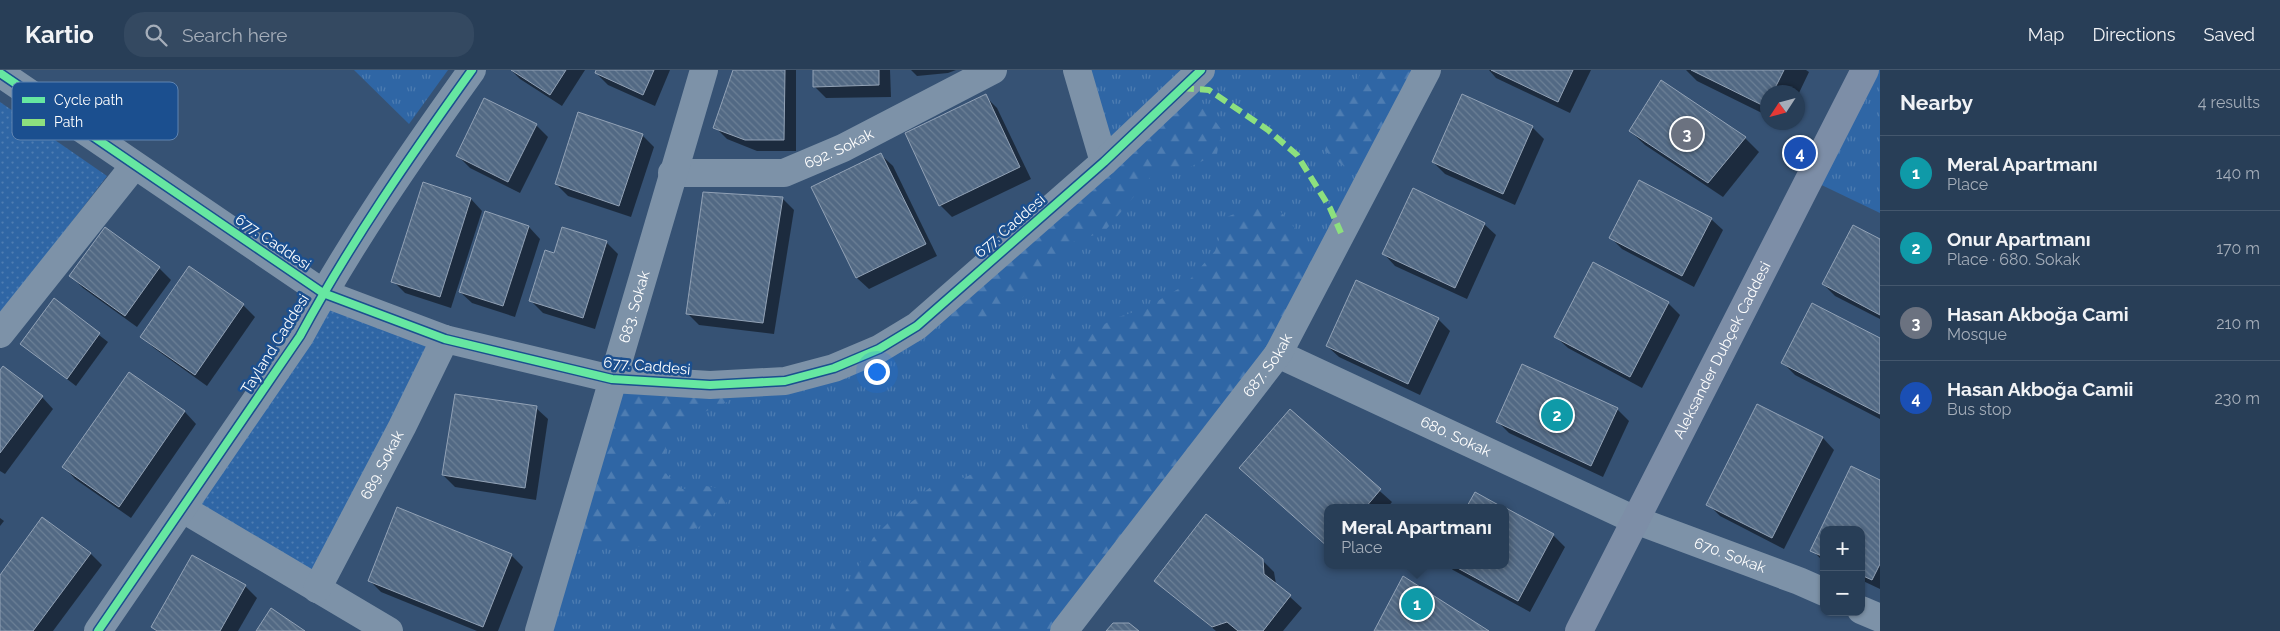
<!DOCTYPE html>
<html lang="en">
<head>
<meta charset="utf-8">
<style>
  body { margin:0; font-family:Raleway,sans-serif; background:#344961; color:#f1f3f6 }
  .controls { position:absolute; right:15px; bottom:15px; display:grid; overflow:hidden; border-radius:10px; box-shadow:0 1px 4px #0004 }
  .controls button { width:45px; height:45px; display:grid; place-items:center; padding:0; border:0; border-bottom:1px solid #44576d; background:#283e57; color:#f1f3f6; font:25px sans-serif }
  .compass { position:absolute; left:1760px; top:15px; width:45px; height:45px; border-radius:50%; background:#283e57; box-shadow:0 1px 4px #0004; rotate:234deg }
  .you { position:absolute; left:876px; top:301px; width:18px; height:18px; margin:-12px; border:4px solid #fff; border-radius:50%; background:#1a73e8; box-shadow:0 0 0 8px #1a73e833 }
  .badge { display:grid; place-items:center; width:32px; height:32px; border-radius:50%; background:#b9c2ce; color:#fff; font-size:16px; font-weight:700 }
  .pin { position:absolute; translate:-50% -50%; border:2px solid #fff; box-shadow:0 1px 5px #0006 }
  .popup { position:absolute; left:1324px; top:434px; width:185px; height:65px; box-sizing:border-box; display:grid; place-content:center; border-radius:10px; background:#283e57; filter:drop-shadow(0 1px 4px #0005); font-size:16px; white-space:nowrap; color:#a5aeba }
  .popup b { font-size:19px; color:#f1f3f6 }
  .popup::after { content:''; position:absolute; left:50%; top:100%; margin-left:-10px; border:10px solid transparent; border-top-color:#283e57 }
  .list { margin:0; padding:0; list-style:none }
  h2 { display:flex; justify-content:space-between; align-items:center; height:65px; margin:0; padding:0 20px; font-size:21px }
  h2 small { font-size:16px; font-weight:400; color:#a5aeba }
  .list li { display:grid; grid-template-columns:32px 1fr auto; gap:15px; align-items:center; box-sizing:border-box; height:75px; padding:0 20px; border-top:1px solid #44576d }
  .list b { display:block; font-size:19px; white-space:nowrap }
  .list p { margin:0; font-size:16px; white-space:nowrap; color:#a5aeba }
  .list em { font-size:16px; font-style:normal; color:#a5aeba }
  .icon { flex:none; width:28px; height:28px; fill:none; stroke:currentColor; stroke-width:2; stroke-linecap:round; stroke-linejoin:round }
  .map { position:relative; flex:none; width:1880px; height:561px; overflow:hidden }
  header { display:flex; align-items:center; gap:30px; box-sizing:border-box; height:70px; padding:0 25px; background:#283e57; border-bottom:1px solid #44576d }
  header strong { font-size:24px }
  nav { display:flex; gap:28px; margin-inline-start:auto; font-size:18px }
  .search { width:350px; height:45px; background:#344961; display:flex; align-items:center; gap:12px; box-sizing:border-box; padding:0 18px; border-radius:20px; color:#a5aeba; font-size:19px }
  main { display:flex }
  aside { flex:1; background:#283e57 }
  .map>svg:first-child { display:block }
  .grass { fill:url(#grass-tufts) }
  .forest { fill:url(#forest-firs) }
  .park { fill:url(#park-dots) }
  .shadow { fill:#0007 }
  .building { fill:url(#building-back-hatch); stroke:#92a2b6 }
  .lines { fill:none; stroke-linecap:round; stroke-linejoin:round }
  .minor { stroke:#7d92a8; stroke-width:28 }
  .major { stroke:#7d8ea7; stroke-width:28 }
  .quiet { stroke:#8de07e; stroke-width:6; stroke-dasharray:12 6; stroke-linecap:butt }
  .cycleway-casing { stroke:#1b4f8f; stroke-width:11 }
  .cycleway { stroke:#66e7a1; stroke-width:8 }
  .labels { text-anchor:middle; dominant-baseline:central; stroke-width:5; stroke-linejoin:round; paint-order:stroke }
  .street-label { font-size:15px; fill:#fff; stroke:#1b4f8f }
  .key { fill:#1b4f8f; stroke:#5f84b1; stroke-width:1 }
  .key-label { font-size:14px; fill:#fff }
</style>
</head>
<body>
<header>
<strong>Kartio</strong>
<div class="search"><svg class="icon" aria-label="search" viewBox="0 0 24 24"><circle cx="10" cy="10" r="6"/><path d="M15 15l6 6"/></svg>Search here</div>
<nav><a>Map</a><a>Directions</a><a>Saved</a></nav>
</header>
<main>
<div class="map">
<svg width="1880" height="561" viewBox="0 0 1880 561">
  <defs>
    <pattern id="grass-tufts" width="24" height="20" patternUnits="userSpaceOnUse" patternTransform="scale(1.25)"><rect width="24" height="20" fill="#2f66a5"/><path d="M3 7l-1-3M5 7V3M7 7l1-3M15 17l-1-3M17 17v-4M19 17l1-3" fill="none" stroke="#4e7db2"/></pattern>
    <pattern id="forest-firs" width="22" height="20" patternUnits="userSpaceOnUse" patternTransform="scale(1.25)"><rect width="22" height="20" fill="#2f66a5"/><path d="M5 1l3.5 6h-7zM16 11l3.5 6h-7z" fill="#4e7db2"/></pattern>
    <pattern id="park-dots" width="8" height="8" patternUnits="userSpaceOnUse" patternTransform="scale(1.25)"><rect width="8" height="8" fill="#2f66a5"/><path d="M2 2h.1M6 6h.1" fill="none" stroke="#4e7db2" stroke-width="1.8" stroke-linecap="round"/></pattern>
    <pattern id="building-back-hatch" width="6" height="6" patternUnits="userSpaceOnUse" patternTransform="scale(1.25)"><rect width="6" height="6" fill="#526984"/><path d="M-1 5l2 2M0 0l6 6M5-1l2 2" fill="none" stroke="#6c8096"/></pattern>
  </defs>
  <rect width="100%" height="100%" fill="#365274"/>
  <g class="grass">
    <polygon points="354,0 448,0 409,54"/>
    <polygon points="1077,0 1427,0 1278,284 1064,561 539,561 612,309 710,315 879,279 1104,92"/>
    <polygon points="1865,0 1880,0 1880,143 1809,109"/>
  </g>
  <g class="forest">
    <polygon points="1363,0 1427,0 1368,97 1346,98 1325,81 1331,51"/>
    <polygon points="1177,33 1204,36 1221,59 1217,84 1190,97 1158,98 1104,162 1072,172 1023,227 987,247 917,256"/>
    <polygon points="1255,135 1279,140 1301,165 1314,201 1312,218 1064,561 829,561 842,528 873,468 900,441 932,416 966,407 993,394 1017,376 1039,335 1053,302 1079,272 1112,249 1144,239 1185,215 1215,181 1227,147"/>
    <polygon points="612,309 748,313 727,332 702,343 681,348 666,376 665,403 682,419 706,416 721,419 728,431 699,457 638,477 598,474 566,468"/>
  </g>
  <g class="park">
    <polygon points="0,32 107,106 0,246"/>
    <polygon points="323,223 445,269 317,519 183,439"/>
  </g>
  <g class="shadow">
    <polygon points="511,0 585,0 562,36 520,9"/>
    <polygon points="598,0 670,0 655,36 608,15 596,3"/>
    <polygon points="734,0 796,0 796,81 757,81 727,69 715,57"/>
    <polygon points="814,0 890,0 891,27 826,28 814,16"/>
    <polygon points="911,0 956,0 948,3 917,6"/>
    <polygon points="1489,0 1591,0 1570,43 1496,8"/>
    <polygon points="1686,0 1806,0 1809,2 1798,25 1798,22 1768,22 1768,46 1697,11"/>
    <polygon points="985,26 997,38 1031,109 952,147 940,135"/>
    <polygon points="536,55 548,67 520,123 470,98 458,86"/>
    <polygon points="1532,57 1544,69 1515,135 1445,104 1433,92"/>
    <polygon points="1630,61 1745,68 1759,82 1723,127 1645,75"/>
    <polygon points="642,65 654,77 631,147 568,126 556,114"/>
    <polygon points="881,85 893,96 937,186 869,219 857,208 813,118"/>
    <polygon points="471,129 482,141 451,238 405,223 393,211"/>
    <polygon points="783,129 794,140 774,264 699,255 687,243"/>
    <polygon points="1711,149 1723,160 1694,217 1622,179 1610,167"/>
    <polygon points="1484,154 1496,165 1467,229 1395,196 1384,184"/>
    <polygon points="529,157 540,169 515,247 472,233 460,222"/>
    <polygon points="105,159 159,198 171,210 137,257 83,218 71,206"/>
    <polygon points="1880,171 1880,249 1835,226 1823,214"/>
    <polygon points="606,172 618,184 595,259 543,243 531,231 555,184"/>
    <polygon points="1593,194 1668,233 1680,245 1642,318 1568,278 1556,267"/>
    <polygon points="54,230 108,272 76,316 22,274"/>
    <polygon points="243,235 255,247 207,316 154,278 142,267"/>
    <polygon points="1438,249 1450,261 1420,325 1339,287 1327,276"/>
    <polygon points="1880,270 1880,349 1795,305 1783,293"/>
    <polygon points="0,302 42,327 53,339 5,404 0,401"/>
    <polygon points="129,304 185,342 196,354 131,448 75,409 64,397"/>
    <polygon points="1758,335 1823,368 1834,380 1784,479 1720,446 1708,434"/>
    <polygon points="536,338 548,349 536,430 455,417 443,405"/>
    <polygon points="1617,339 1629,351 1603,407 1509,363 1497,351"/>
    <polygon points="1290,341 1392,432 1387,438 1328,438 1328,477 1240,398"/>
    <polygon points="1851,398 1880,412 1880,519 1861,510 1861,460 1824,460 1824,492 1812,480"/>
    <polygon points="1506,440 1553,465 1565,477 1530,542 1453,500 1448,495 1506,495"/>
    <polygon points="0,448 4,451 0,456"/>
    <polygon points="90,483 102,495 53,561 0,561 0,507"/>
    <polygon points="511,485 523,497 498,561 477,561 381,522 369,510"/>
    <polygon points="1262,490 1274,502 1276,514 1302,538 1283,561 1216,561 1156,510"/>
    <polygon points="245,516 257,528 238,561 156,561 152,557"/>
  </g>
  <g class="building">
    <polygon points="511,0 566,0 550,25"/>
    <polygon points="596,0 654,0 643,25 595,3"/>
    <polygon points="733,0 785,0 784,70 745,70 713,58"/>
    <polygon points="813,0 879,0 879,15 813,17"/>
    <polygon points="1491,0 1573,0 1558,32"/>
    <polygon points="1691,0 1784,0 1773,22 1768,22 1766,37"/>
    <polygon points="1661,10 1746,67 1708,113 1629,61"/>
    <polygon points="986,24 1020,97 939,136 905,63"/>
    <polygon points="1462,24 1533,56 1503,124 1432,92"/>
    <polygon points="484,28 537,54 508,112 456,86"/>
    <polygon points="578,42 643,64 619,136 555,114"/>
    <polygon points="881,83 926,174 856,208 811,117"/>
    <polygon points="1639,110 1712,148 1682,206 1609,168"/>
    <polygon points="423,112 471,128 440,227 391,212"/>
    <polygon points="1413,118 1485,153 1455,218 1382,184"/>
    <polygon points="703,122 783,127 763,253 686,244"/>
    <polygon points="485,141 529,156 503,236 459,222"/>
    <polygon points="1853,155 1880,169 1880,245 1822,214"/>
    <polygon points="105,157 160,197 125,246 69,206"/>
    <polygon points="562,157 607,171 583,248 529,231 545,180 554,183"/>
    <polygon points="1593,192 1669,232 1630,307 1554,267"/>
    <polygon points="189,196 244,234 195,305 140,267"/>
    <polygon points="1356,210 1439,248 1408,314 1326,276"/>
    <polygon points="54,228 100,263 67,309 20,274"/>
    <polygon points="1812,233 1880,268 1880,344 1781,293"/>
    <polygon points="1522,294 1618,338 1591,396 1496,352"/>
    <polygon points="3,296 43,326 0,383 0,300"/>
    <polygon points="129,302 185,341 119,437 62,397"/>
    <polygon points="455,324 537,336 525,418 442,405"/>
    <polygon points="1757,334 1823,367 1772,468 1706,435"/>
    <polygon points="1290,339 1381,419 1365,438 1328,438 1328,477 1239,398"/>
    <polygon points="1851,396 1880,410 1880,494 1872,510 1861,505 1861,460 1824,460 1824,487 1810,481"/>
    <polygon points="1475,422 1504,438 1466,438"/>
    <polygon points="397,437 512,484 483,557 368,511"/>
    <polygon points="1506,438 1554,464 1518,531 1452,495 1506,495"/>
    <polygon points="1206,444 1263,489 1264,504 1291,525 1263,561 1238,561 1227,552 1212,557 1154,511"/>
    <polygon points="42,447 91,483 33,561 0,561 0,505"/>
    <polygon points="192,485 246,515 220,561 157,561 151,557"/>
    <polygon points="1403,506 1489,561 1374,561"/>
    <polygon points="271,538 305,561 256,561"/>
    <polygon points="1113,553 1129,553 1139,561 1106,561"/>
  </g>
  <g class="lines">
    <g class="minor">
      <polyline points="1077,0 1104,92"/>
      <polyline points="0,3 323,223 445,269 612,309 710,315 785,311 834,298 879,279 917,256 1104,92 1201,0"/>
      <path id="s1" d="M 672,103 L 784,103 L 843,78 L 993,0"/>
      <polyline points="0,264 134,96"/>
      <path id="s2" d="M 1278,284 L 1635,450 L 1799,511 L 1824,522"/>
      <polyline points="183,439 389,561"/>
      <path id="s3" d="M 317,519 L 402,357 L 445,269"/>
      <polyline points="1861,540 1880,548"/>
      <path d="M 98,561 L 300,266 C 350,173 411,85 472,0"/>
      <path id="s4" d="M 539,561 L 704,0"/>
      <path id="s5" d="M 1064,561 L 1278,284 L 1427,0"/>
    </g>
    <path class="major" id="s6" d="M 1579,561 L 1865,0"/>
    <polyline class="quiet" points="1182,18 1209,20 1268,60 1297,85 1330,138 1341,163"/>
    <defs>
      <g id="cycleway">
        <polyline points="0,3 323,223 445,269 612,309 710,315 785,311 834,298 879,279 917,256 1104,92 1201,0"/>
        <path d="M 98,561 L 300,266 C 350,173 411,85 472,0"/>
      </g>
    </defs>
    <use href="#cycleway" class="cycleway-casing"/>
    <use href="#cycleway" class="cycleway"/>
  </g>
  <g class="labels">
    <g class="street-label">
      <text stroke="none"><textPath href="#s1" startOffset="172">692. Sokak</textPath></text>
      <text transform="translate(1010 156) rotate(-41)">677. Caddesi</text>
      <text transform="translate(273 172) rotate(34)">677. Caddesi</text>
      <text stroke="none"><textPath href="#s4" startOffset="338">683. Sokak</textPath></text>
      <text transform="translate(275 274) rotate(-58)">Tayland Caddesi</text>
      <text stroke="none"><textPath href="#s6" startOffset="315">Aleksander Dubçek Caddesi</textPath></text>
      <text stroke="none"><textPath href="#s5" startOffset="335">687. Sokak</textPath></text>
      <text transform="translate(647 296) rotate(5)">677. Caddesi</text>
      <text stroke="none"><textPath href="#s2" startOffset="196">680. Sokak</textPath></text>
      <text stroke="none"><textPath href="#s3" startOffset="140">689. Sokak</textPath></text>
      <text stroke="none"><textPath href="#s2" startOffset="495">670. Sokak</textPath></text>
    </g>
  </g>
  <rect x="12" y="12" width="166" height="58" rx="8" class="key"/>
  <rect x="22" y="27" width="23" height="6" fill="#66e7a1"/>
  <rect x="22" y="49" width="23" height="7" fill="#8de07e"/>
  <g class="key-label">
    <text x="54" y="35">Cycle path</text>
    <text x="54" y="57">Path</text>
  </g>
</svg>
<div class="controls">
<button>+</button>
<button>−</button>
</div>
<svg class="compass" viewBox="-18 -18 36 36"><path d="M0-13l5 13h-10z" fill="#e53935"/><path d="M0 13l5-13h-10z" fill="#a5aeba"/></svg>
<div class="you"></div>
<div class="pin badge" style="left:1417px;top:534px;background:#0f9aa8">1</div>
<div class="popup"><b>Meral Apartmanı</b>Place</div>
<div class="pin badge" style="left:1557px;top:345px;background:#0f9aa8">2</div>
<div class="pin badge" style="left:1687px;top:64px;background:#6b7280">3</div>
<div class="pin badge" style="left:1800px;top:83px;background:#1a4fb4">4</div>
</div>
<aside>
<h2>Nearby<small>4 results</small></h2>
<ul class="list">
<li><span class="badge" style="background:#0f9aa8">1</span><div><b>Meral Apartmanı</b><p>Place</p></div><em>140 m</em></li>
<li><span class="badge" style="background:#0f9aa8">2</span><div><b>Onur Apartmanı</b><p>Place · 680. Sokak</p></div><em>170 m</em></li>
<li><span class="badge" style="background:#6b7280">3</span><div><b>Hasan Akboğa Cami</b><p>Mosque</p></div><em>210 m</em></li>
<li><span class="badge" style="background:#1a4fb4">4</span><div><b>Hasan Akboğa Camii</b><p>Bus stop</p></div><em>230 m</em></li>
</ul>
</aside>
</main>
</body>
</html>
